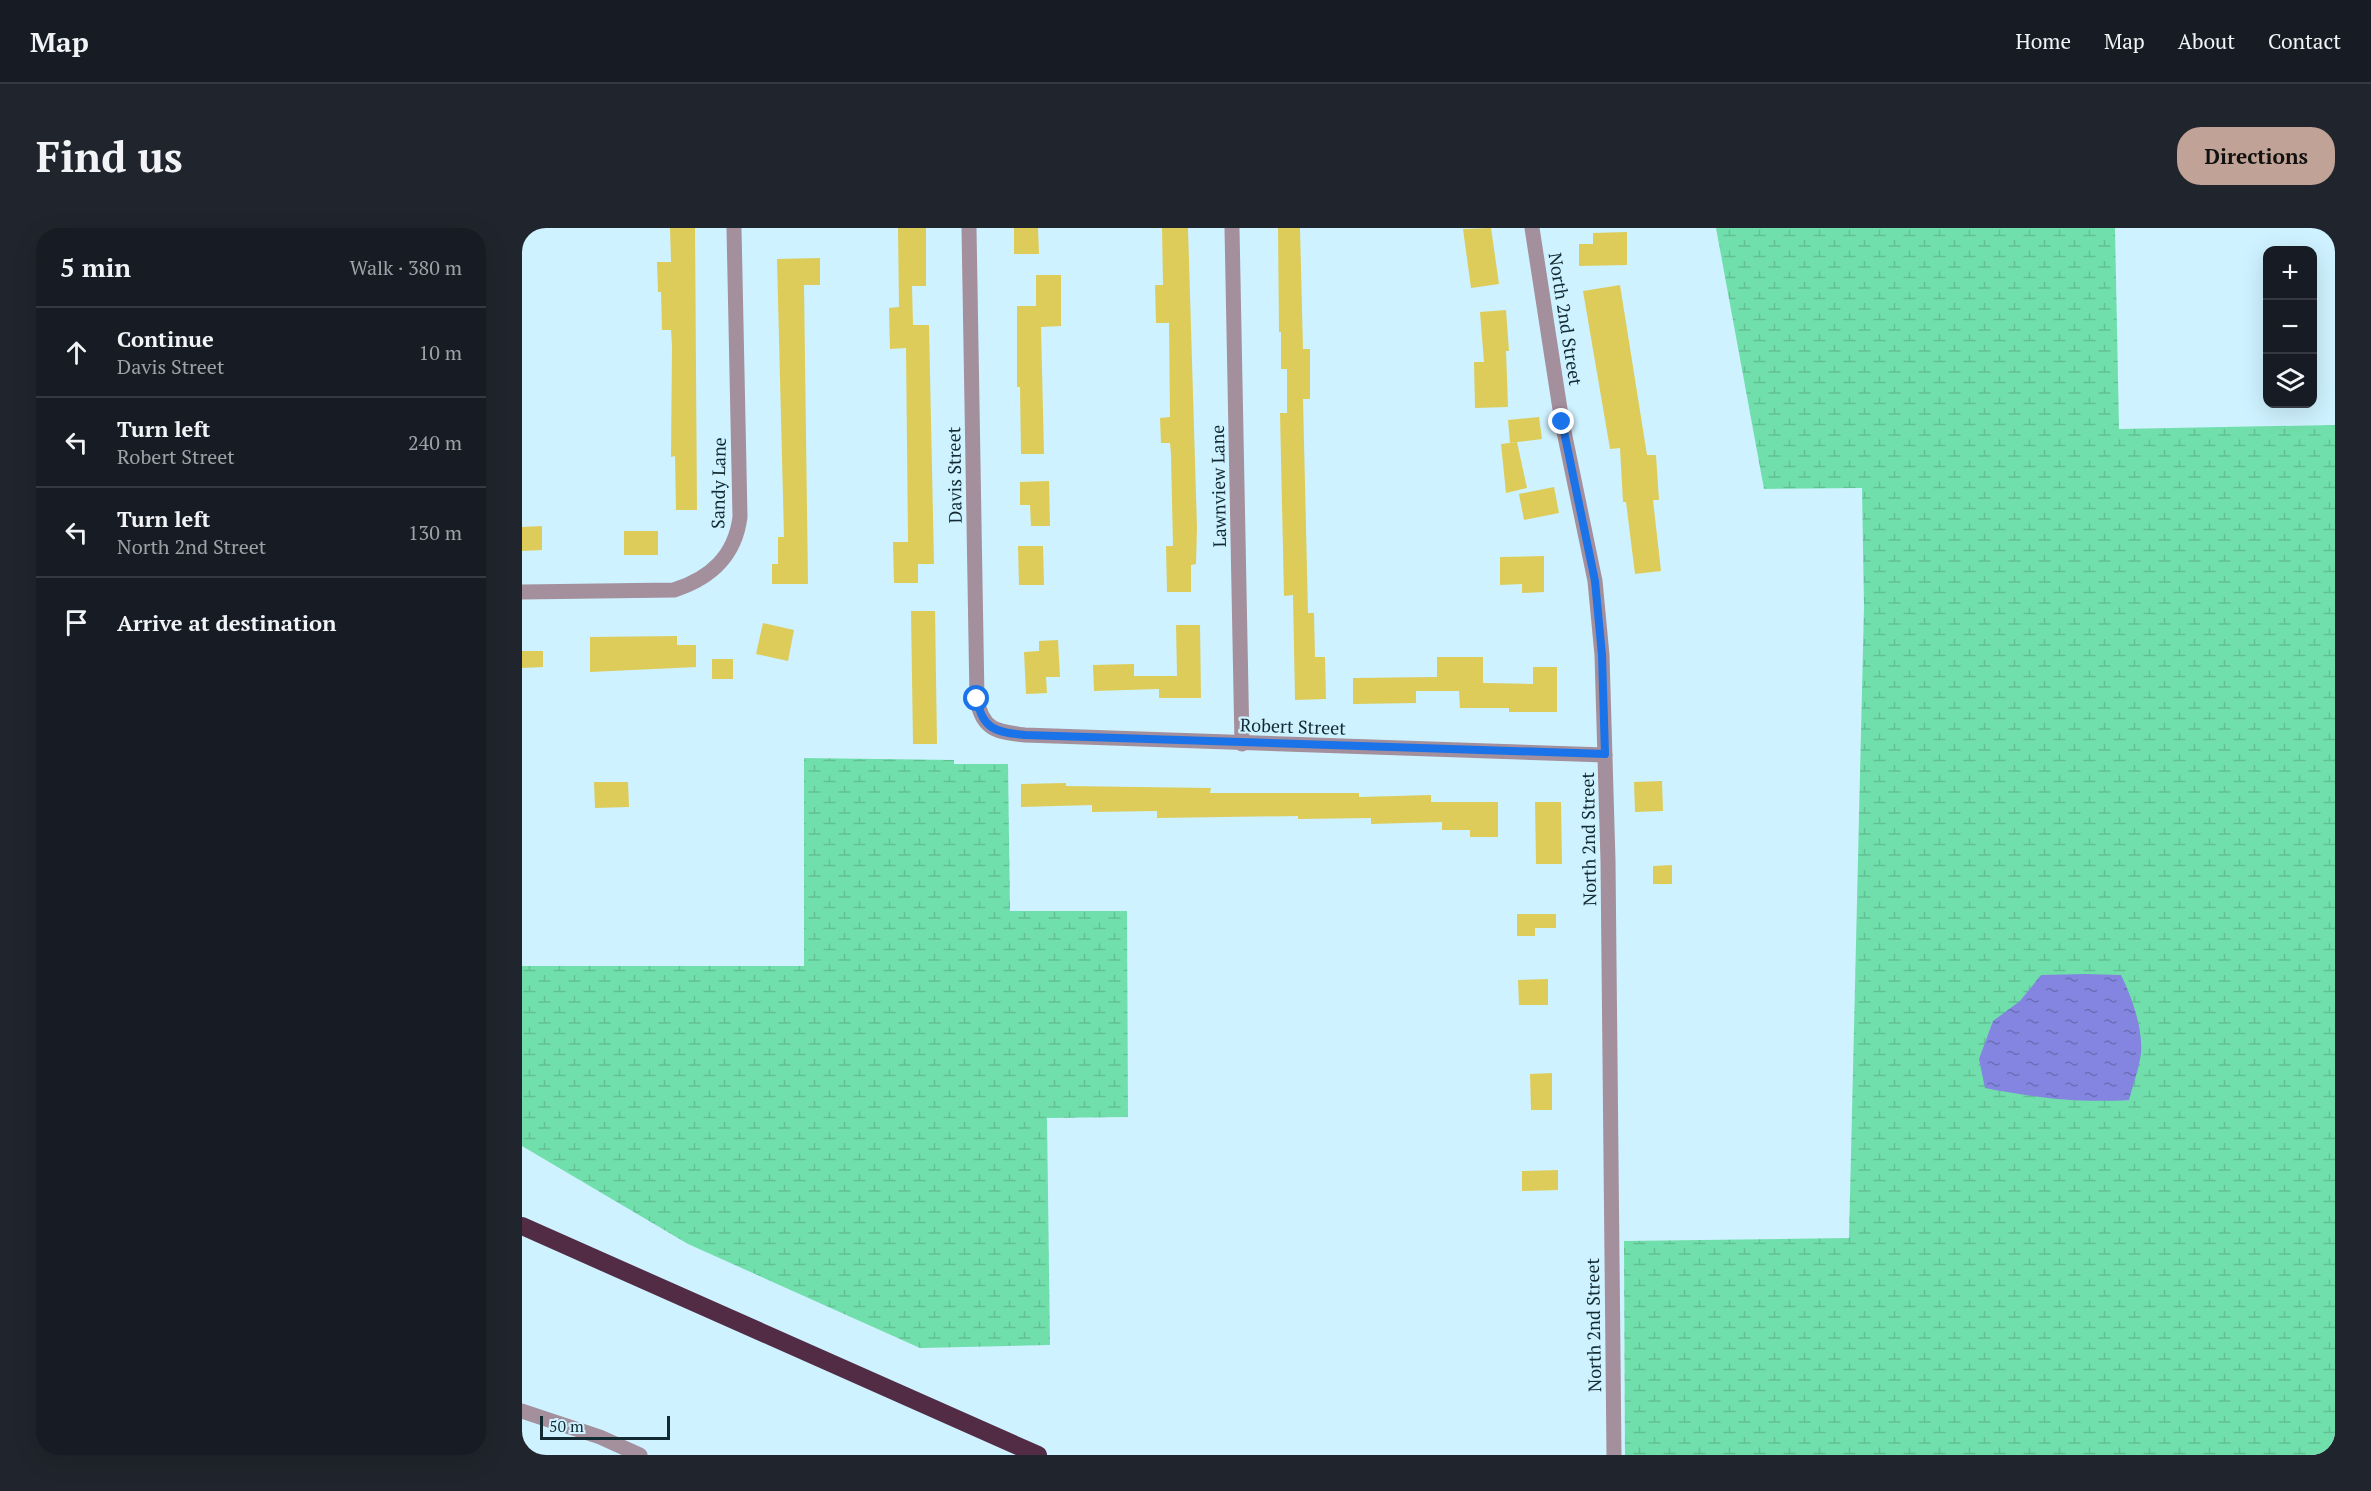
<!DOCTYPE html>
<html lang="en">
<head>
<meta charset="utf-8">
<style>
  body { margin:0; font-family:"PT Serif",serif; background:#20242c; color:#f1f3f6 }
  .controls { position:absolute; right:18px; top:18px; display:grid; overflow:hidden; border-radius:12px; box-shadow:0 6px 24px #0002 }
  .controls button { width:54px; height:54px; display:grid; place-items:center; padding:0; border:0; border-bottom:2px solid #363941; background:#171b24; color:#f1f3f6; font:30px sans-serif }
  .scale { position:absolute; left:18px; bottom:15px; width:130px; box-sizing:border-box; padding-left:6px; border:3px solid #122b33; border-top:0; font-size:16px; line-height:21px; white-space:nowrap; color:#122b33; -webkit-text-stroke:4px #cef2ff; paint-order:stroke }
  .stop { position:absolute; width:18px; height:18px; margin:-14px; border:4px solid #1a73e8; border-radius:50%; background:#fff }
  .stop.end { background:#1a73e8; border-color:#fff; box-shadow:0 2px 6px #0008 }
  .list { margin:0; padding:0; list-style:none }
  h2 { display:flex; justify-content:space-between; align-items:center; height:78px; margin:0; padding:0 24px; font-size:26px }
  h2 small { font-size:20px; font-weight:400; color:#9ea1a6 }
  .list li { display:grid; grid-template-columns:39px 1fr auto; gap:18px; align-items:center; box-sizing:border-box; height:90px; padding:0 24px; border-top:2px solid #363941 }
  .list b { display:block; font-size:22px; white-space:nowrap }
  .list p { margin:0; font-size:20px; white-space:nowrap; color:#9ea1a6 }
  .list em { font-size:20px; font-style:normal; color:#9ea1a6 }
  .icon { flex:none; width:33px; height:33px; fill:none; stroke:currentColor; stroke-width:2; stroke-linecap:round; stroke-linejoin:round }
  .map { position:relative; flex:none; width:1813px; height:1227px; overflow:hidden; border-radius:24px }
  header { display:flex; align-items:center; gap:36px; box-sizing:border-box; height:84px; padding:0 30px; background:#171b24; border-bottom:2px solid #363941 }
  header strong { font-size:28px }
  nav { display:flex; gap:33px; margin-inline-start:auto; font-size:21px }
  .intro { display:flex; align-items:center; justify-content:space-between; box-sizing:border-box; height:144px; padding:0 36px }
  h1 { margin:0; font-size:42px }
  .button { padding:15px 27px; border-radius:24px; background:#c1a296; color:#111; font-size:21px; font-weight:700 }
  main { display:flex; gap:36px; padding:0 36px }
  aside { flex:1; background:#171b24; border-radius:24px; box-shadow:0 6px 24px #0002 }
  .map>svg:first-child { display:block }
  .wetland { fill:url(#wetland-marsh) }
  .water { fill:url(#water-ripples) }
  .building { fill:#ddcc59 }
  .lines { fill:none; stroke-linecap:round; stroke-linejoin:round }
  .minor { stroke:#a48f9c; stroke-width:15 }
  .highway { stroke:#522b45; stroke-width:18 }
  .route { stroke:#1a73e8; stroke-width:8 }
  .labels { text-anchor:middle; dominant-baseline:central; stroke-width:4.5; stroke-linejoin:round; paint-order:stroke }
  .street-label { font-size:18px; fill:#122b33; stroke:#cef2ff }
</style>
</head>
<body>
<header>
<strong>Map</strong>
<nav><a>Home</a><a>Map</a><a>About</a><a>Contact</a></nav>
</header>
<div class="intro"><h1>Find us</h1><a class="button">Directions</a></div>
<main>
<aside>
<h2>5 min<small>Walk · 380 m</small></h2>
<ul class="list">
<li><svg class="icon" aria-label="ahead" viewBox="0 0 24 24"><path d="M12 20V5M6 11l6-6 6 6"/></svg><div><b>Continue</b><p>Davis Street</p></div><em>10 m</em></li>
<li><svg class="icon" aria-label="left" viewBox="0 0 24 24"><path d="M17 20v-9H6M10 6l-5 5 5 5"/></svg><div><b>Turn left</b><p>Robert Street</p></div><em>240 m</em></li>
<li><svg class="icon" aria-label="left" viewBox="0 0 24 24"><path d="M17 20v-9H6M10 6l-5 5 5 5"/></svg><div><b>Turn left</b><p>North 2nd Street</p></div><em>130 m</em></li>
<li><svg class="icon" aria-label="arrive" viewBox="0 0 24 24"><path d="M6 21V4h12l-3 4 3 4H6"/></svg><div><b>Arrive at destination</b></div></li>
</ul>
</aside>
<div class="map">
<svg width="1813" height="1227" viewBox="0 0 1813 1227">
  <defs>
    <pattern id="wetland-marsh" width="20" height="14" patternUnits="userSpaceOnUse" patternTransform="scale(1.5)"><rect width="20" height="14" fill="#71dfab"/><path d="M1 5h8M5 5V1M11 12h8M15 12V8" fill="none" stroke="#61c094"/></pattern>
    <pattern id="water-ripples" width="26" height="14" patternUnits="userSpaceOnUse" patternTransform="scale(1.5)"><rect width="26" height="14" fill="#8385e1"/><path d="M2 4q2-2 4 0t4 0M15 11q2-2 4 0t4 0" fill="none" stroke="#6a6db7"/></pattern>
  </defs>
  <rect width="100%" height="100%" fill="#cef2ff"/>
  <g class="wetland">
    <polygon points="1194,0 1593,0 1597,201 1813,197 1813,1227 1103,1227 1102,1013 1327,1010 1342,378 1340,260 1242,261"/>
    <polygon points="282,530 432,532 432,536 486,536 488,683 605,683 606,889 525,890 528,1117 398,1120 166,1016 0,918 0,738 282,738"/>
  </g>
  <path class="water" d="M 1563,746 L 1599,747 C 1610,769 1621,801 1619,825 C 1617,841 1611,857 1607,872 C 1553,875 1515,870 1463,860 L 1457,831 L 1471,793 L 1498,773 L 1519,747 Z"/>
  <g class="building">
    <polygon points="148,0 173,0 175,282 154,282 153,228 149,229 150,118 149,102 140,102 139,64 136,64 135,34 149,34"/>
    <polygon points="376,0 404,0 404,58 390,58 391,97 407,97 412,336 396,336 396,355 372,355 371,314 386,314 384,120 368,121 367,80 377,79"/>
    <polygon points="492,0 516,0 517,26 492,26"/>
    <polygon points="640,0 666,0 675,300 674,336 669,337 669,364 645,364 644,318 651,318 649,227 648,215 639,215 638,190 648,189 647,95 634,95 633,57 641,57"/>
    <polygon points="756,0 778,0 781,121 788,121 788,171 781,171 786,385 792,385 793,429 803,429 804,471 773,472 771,367 762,368 758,185 765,185 765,141 759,141 759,104 757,104"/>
    <polygon points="969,0 977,56 949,60 941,1"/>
    <polygon points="1105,4 1105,37 1057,38 1057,16 1071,16 1071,5"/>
    <polygon points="298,30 298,57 282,57 286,356 250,356 250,336 256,336 256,309 262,309 255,31"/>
    <polygon points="514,47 539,47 539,98 519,99 522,226 499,226 498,159 495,159 495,78 514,78"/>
    <polygon points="1098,57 1125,227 1134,227 1137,272 1131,272 1139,343 1113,346 1104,274 1101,274 1098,220 1088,221 1061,63"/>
    <polygon points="984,82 987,123 984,123 986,179 953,180 952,134 962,134 958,84"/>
    <polygon points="1017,189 1020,211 988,215 986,192"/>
    <polygon points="995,214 1005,260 984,265 979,216"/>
    <polygon points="527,253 528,298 509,298 508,277 498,277 498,254"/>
    <polygon points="1032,259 1037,285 1002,292 997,266"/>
    <polygon points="20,298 20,322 0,323 0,299"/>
    <rect x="102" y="303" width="34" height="24"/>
    <polygon points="496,318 521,318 522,357 497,357"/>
    <polygon points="1022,328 1022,364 1000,365 1000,356 978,357 978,329"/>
    <polygon points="389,383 413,383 415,516 391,516"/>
    <polygon points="241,395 272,402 266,433 234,426"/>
    <polygon points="654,397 678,397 679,470 637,470 637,461 572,463 571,437 612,436 612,448 655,448"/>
    <polygon points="155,408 155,417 174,417 174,439 68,444 68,409"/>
    <polygon points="536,412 538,449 524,449 525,465 504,466 502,424 517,423 517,413"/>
    <polygon points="0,423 21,423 21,439 0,440"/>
    <polygon points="915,429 961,429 961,455 1011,456 1011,439 1035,439 1035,484 987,484 987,480 938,480 937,463 894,463 894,475 831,476 831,450 915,449"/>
    <rect x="190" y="431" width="21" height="20"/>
    <polygon points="1140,553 1141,583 1113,584 1112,554"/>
    <polygon points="72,554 106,554 107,579 73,580"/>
    <polygon points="544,555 544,558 689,560 688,565 837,565 837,569 909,567 909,574 976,574 976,609 948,609 948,602 920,602 920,594 849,596 849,590 776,591 776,588 635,590 635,583 570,584 570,577 499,579 499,556"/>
    <polygon points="1013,574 1039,574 1040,636 1014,636"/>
    <polygon points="1150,637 1150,656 1131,656 1131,638"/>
    <polygon points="995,686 1034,686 1034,700 1013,700 1013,708 995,708"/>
    <polygon points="1026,751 1026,777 997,777 996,752"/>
    <polygon points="1030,845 1030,882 1009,882 1008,846"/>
    <polygon points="1036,942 1036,962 1000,963 1000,943"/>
  </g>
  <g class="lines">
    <g class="minor">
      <path d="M 447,0 L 455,471 C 460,502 475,504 503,507 L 1083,527"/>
      <polyline points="710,0 720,516"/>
      <polyline points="1010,0 1040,194 1073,353 1080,427 1086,633 1092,1227"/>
      <path d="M 0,364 L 152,362 C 189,350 213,328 218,289 L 212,0"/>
      <polyline points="0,1183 78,1209 118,1227"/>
    </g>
    <polyline class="highway" points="0,998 516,1227"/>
  </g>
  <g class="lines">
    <path class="route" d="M 455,471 C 460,502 475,504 503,507 L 1083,526 L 1080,427 L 1073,353 L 1040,194"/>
  </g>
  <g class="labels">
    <g class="street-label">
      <text transform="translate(1044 91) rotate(81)">North 2nd Street</text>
      <text transform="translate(432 247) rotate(-91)">Davis Street</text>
      <text transform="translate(196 255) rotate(-89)">Sandy Lane</text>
      <text transform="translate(696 258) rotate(-91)">Lawnview Lane</text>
      <text transform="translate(771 498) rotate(2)">Robert Street</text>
      <text transform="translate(1066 611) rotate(-91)">North 2nd Street</text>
      <text transform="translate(1071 1097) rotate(-91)">North 2nd Street</text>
    </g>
  </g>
</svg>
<div class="controls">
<button>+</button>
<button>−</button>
<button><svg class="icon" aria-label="layers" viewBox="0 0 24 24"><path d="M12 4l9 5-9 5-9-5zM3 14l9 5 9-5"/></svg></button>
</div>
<div class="scale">50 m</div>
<div class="stop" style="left:455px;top:471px"></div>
<div class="stop end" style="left:1040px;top:194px"></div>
</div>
</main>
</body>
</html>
